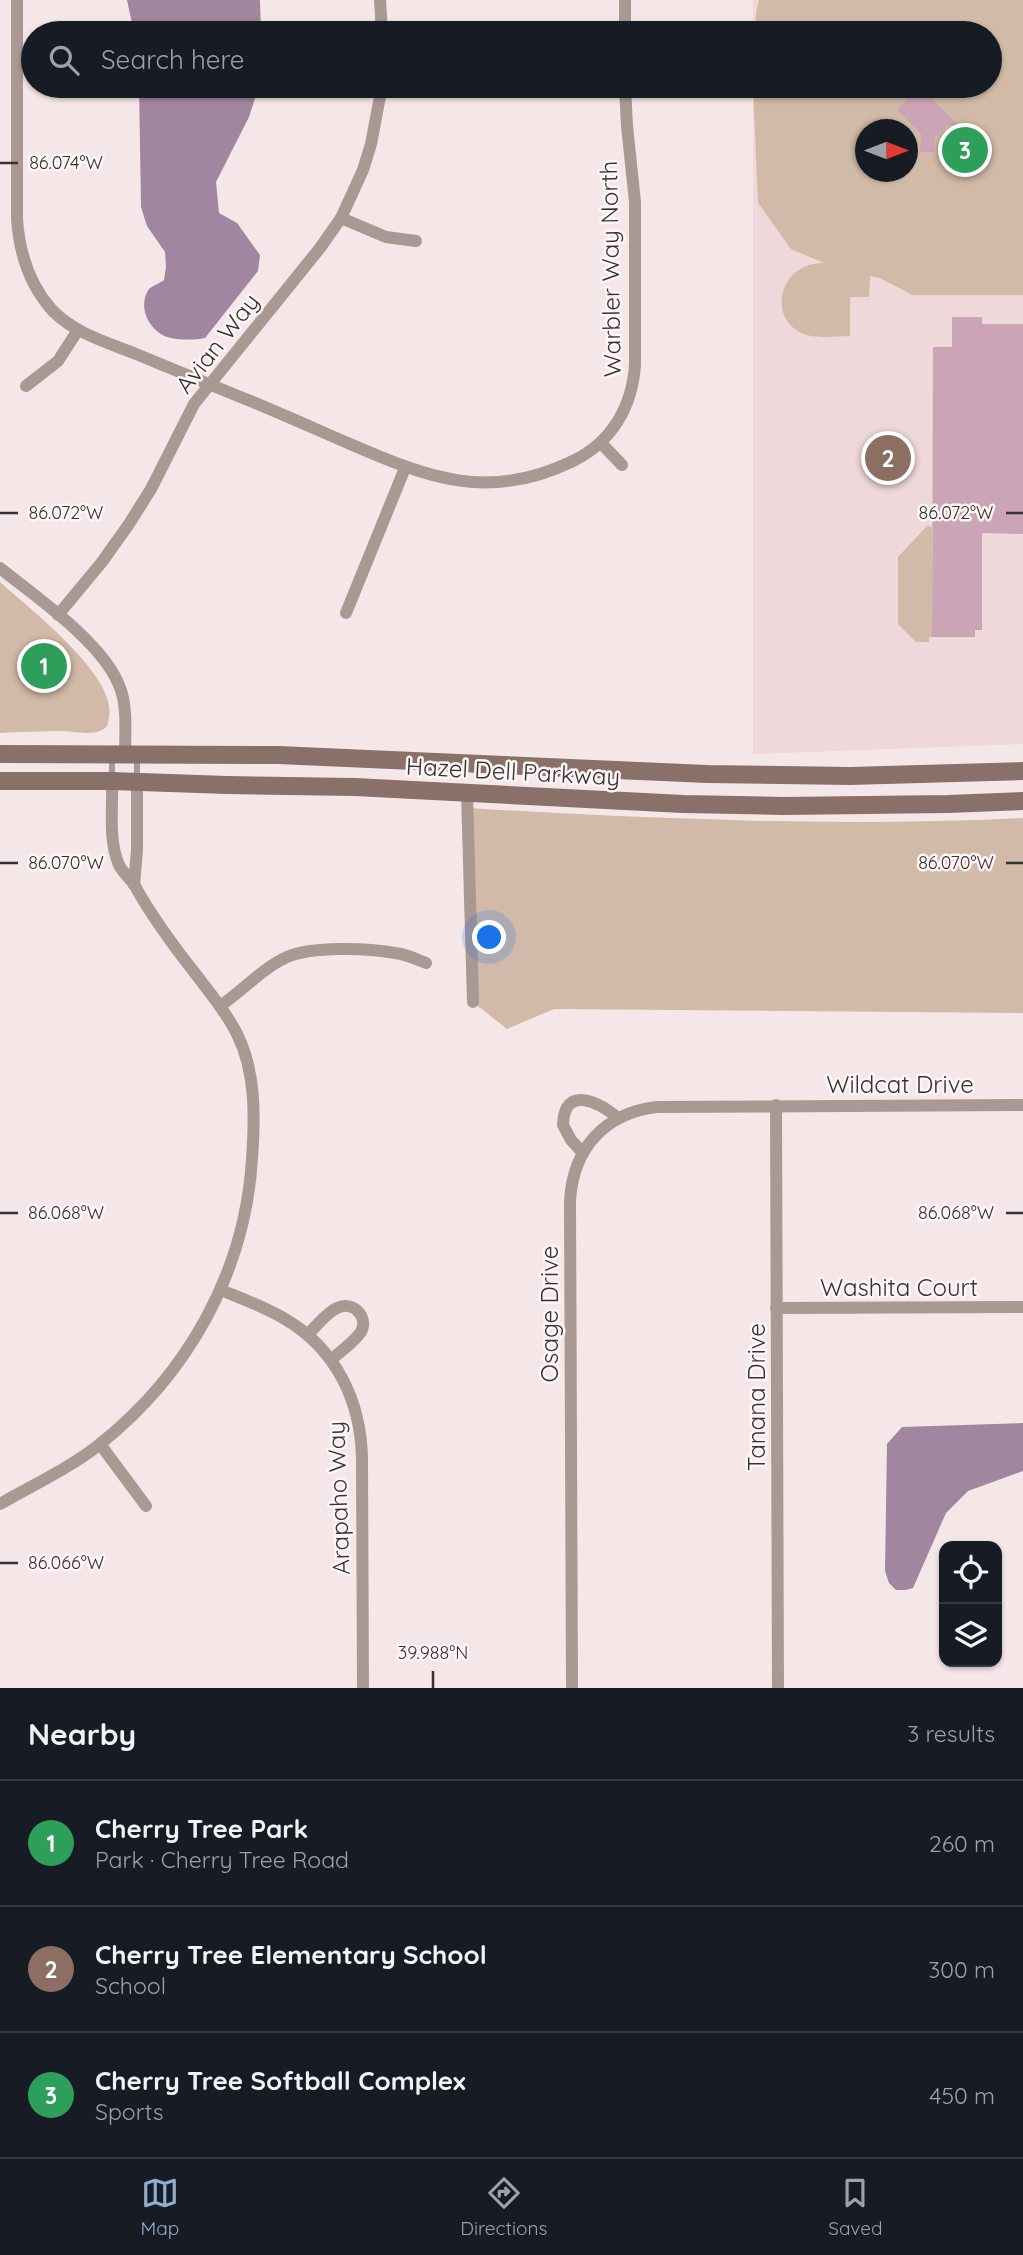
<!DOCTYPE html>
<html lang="en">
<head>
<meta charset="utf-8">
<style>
  body { margin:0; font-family:Quicksand,sans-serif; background:#20242c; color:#f1f3f6 }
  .controls { position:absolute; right:21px; bottom:21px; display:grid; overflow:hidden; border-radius:14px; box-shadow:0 2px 5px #0004 }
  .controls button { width:63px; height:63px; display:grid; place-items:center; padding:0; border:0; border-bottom:2px solid #363941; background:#171b24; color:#f1f3f6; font:35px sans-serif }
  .compass { position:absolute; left:855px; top:119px; width:63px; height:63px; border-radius:50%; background:#171b24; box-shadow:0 2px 5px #0004; rotate:90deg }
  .you { position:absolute; left:490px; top:938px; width:24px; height:24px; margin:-18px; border:5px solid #fff; border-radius:50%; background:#1a73e8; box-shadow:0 0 0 10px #1a73e833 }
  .badge { display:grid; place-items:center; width:46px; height:46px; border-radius:50%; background:#91add3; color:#fff; font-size:23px; font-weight:700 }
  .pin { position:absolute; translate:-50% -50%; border:4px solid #fff; box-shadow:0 2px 7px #0006 }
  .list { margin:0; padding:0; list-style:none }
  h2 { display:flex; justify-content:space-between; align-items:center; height:91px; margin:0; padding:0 28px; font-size:30px }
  h2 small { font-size:23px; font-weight:400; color:#9ea1a6 }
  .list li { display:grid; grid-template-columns:46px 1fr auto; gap:21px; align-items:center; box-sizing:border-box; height:126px; padding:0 28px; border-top:2px solid #363941 }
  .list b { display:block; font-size:26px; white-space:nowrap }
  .list p { margin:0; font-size:23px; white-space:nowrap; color:#9ea1a6 }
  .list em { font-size:23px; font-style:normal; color:#9ea1a6 }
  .icon { flex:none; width:38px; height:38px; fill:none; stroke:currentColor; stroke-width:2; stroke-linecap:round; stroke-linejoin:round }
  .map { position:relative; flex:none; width:1023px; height:1688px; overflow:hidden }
  .search { position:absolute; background:#171b24; box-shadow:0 2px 5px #0004; left:21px; right:21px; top:21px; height:77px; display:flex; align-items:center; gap:18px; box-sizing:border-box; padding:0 24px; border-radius:38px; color:#9ea1a6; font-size:26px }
  .sheet { height:469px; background:#171b24 }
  nav { display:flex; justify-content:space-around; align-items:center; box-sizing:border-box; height:98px; border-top:2px solid #363941; background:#171b24; font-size:19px; color:#9ea1a6 }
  nav a { display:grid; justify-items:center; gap:4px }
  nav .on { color:#91add3 }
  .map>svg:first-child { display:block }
  .built { fill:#efd8da; fill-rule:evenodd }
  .green { fill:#d1baa7; fill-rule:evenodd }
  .water { fill:#a186a0 }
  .building { fill:#cba5b5 }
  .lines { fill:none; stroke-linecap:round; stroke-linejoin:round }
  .service { stroke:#aa9893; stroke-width:6 }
  .minor { stroke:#aa9893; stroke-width:12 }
  .secondary { stroke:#89716a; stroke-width:18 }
  .ticks { fill:none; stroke:#373232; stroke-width:2.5 }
  .labels { text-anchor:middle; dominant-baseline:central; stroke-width:5; stroke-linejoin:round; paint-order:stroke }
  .street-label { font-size:24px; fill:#373232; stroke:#fef6f6 }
  .ticks-label { font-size:18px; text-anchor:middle; fill:#373232; stroke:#fef6f6; stroke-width:5; stroke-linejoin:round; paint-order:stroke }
</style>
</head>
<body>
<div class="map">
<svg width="1023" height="1688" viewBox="0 0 1023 1688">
  <rect width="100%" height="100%" fill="#f5e7e8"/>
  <path class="built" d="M 753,0 L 1023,0 L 1023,744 L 753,754 L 753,86 L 990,86 L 990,33 L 753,33 ZM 866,130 L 908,130 L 908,172 L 866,172 Z"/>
  <g class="green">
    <path d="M 759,0 L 1023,0 L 1023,295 L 912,295 L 880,278 L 870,276 L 869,297 L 850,297 L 850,336 C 838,336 823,338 811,336 C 765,326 776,262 824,263 L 791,249 L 758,203 L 753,86 L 990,86 L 990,33 L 755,33 L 756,13 ZM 866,130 L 908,130 L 908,172 L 866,172 Z"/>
    <polygon points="927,526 932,527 932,637 929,637 929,642 916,642 898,624 898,557"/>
    <path d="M 0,582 C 28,608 124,680 108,722 C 107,727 107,727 102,730 C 92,736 71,731 60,731 C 40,731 20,732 0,733 Z"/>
    <path d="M 468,808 C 653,819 838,827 1023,818 L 1023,1013 L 554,1009 L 507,1029 L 473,1002 Z"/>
  </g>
  <g class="water">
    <polygon points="127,0 260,0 261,33 134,33"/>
    <path d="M 139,86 L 259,86 L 249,117 L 216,182 L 219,213 L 237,223 L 260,255 L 258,271 L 205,338 C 194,340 182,340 171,338 C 151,334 136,308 149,289 C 152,286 160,283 164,280 L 166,267 L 165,252 L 147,226 L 141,207 Z"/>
    <polygon points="1023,1423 1023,1471 968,1491 946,1513 913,1588 906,1590 896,1590 889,1583 885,1571 887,1444 902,1427"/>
  </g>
  <g class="building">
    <polygon points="920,87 958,125 947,125 934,138 934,152 920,152 921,134 897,110"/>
    <polygon points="952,317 982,317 982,324 1023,324 1023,534 982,533 982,630 975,630 975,637 932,637 933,347 952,347"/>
  </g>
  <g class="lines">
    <g class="service">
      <polyline points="112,756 112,780"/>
      <polyline points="137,756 137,781"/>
    </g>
    <g class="minor">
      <path d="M 17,0 L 17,218 C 19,252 29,284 52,310 C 74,333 106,342 136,354 C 170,368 204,382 238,396 C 276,411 313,428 350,444 C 429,478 489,502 573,461 C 612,442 632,407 635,365 L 635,202 L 627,126 L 625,86"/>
      <polyline points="380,0 382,33"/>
      <polyline points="625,0 625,33"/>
      <polyline points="341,218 386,237 416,241"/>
      <polyline points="26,386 58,361 78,330"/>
      <polyline points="601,443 622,465"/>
      <path d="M 0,568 C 36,597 102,642 119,685 C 128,706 125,733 125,755"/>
      <polyline points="346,613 405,468"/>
      <polyline points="58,615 102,562 129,524 151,489 194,404 320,248 341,218 363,170 371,144 382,86"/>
      <polyline points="467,793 473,1002"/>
      <polyline points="134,885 137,850 137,783"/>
      <path d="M 220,1006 C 241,992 264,967 287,957 C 312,946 368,948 395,953 C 406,954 416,959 426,963"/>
      <polyline points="776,1105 778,1688"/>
      <path d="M 583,1153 L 571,1140 L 563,1125 C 564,1084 599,1102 618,1118"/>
      <path d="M 221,1290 C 243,1299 265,1307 285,1319 C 336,1349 361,1401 362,1459 L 363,1688"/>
      <polyline points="776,1308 1023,1307"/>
      <path d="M 308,1334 C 317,1326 326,1313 337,1308 C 353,1300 369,1317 361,1332 C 354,1342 341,1351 332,1359"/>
      <polyline points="100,1444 146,1506"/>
      <path d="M 0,1504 C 33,1485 70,1468 100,1444 C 188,1374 245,1272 252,1159 C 255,1117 256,1072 237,1034 C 227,1013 212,996 198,977 C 175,948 153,919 135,886 C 131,879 123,873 119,865 C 108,840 113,807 112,781"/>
      <path d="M 572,1688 L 570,1201 C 573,1148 605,1113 657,1107 L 1023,1105"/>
    </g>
    <g class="secondary">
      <polyline points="0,754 278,755 707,774 850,776 1023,771"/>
      <polyline points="0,781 112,781 227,785 355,787 683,804 783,806 948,804 1023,801"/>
    </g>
  </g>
  <path class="ticks" d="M 0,163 L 18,163M 0,513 L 18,513M 1006,513 L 1023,513M 0,863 L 18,863M 1006,863 L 1023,863M 0,1213 L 18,1213M 1006,1213 L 1023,1213M 0,1563 L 18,1563M 433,1671 L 433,1688"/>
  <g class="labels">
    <g class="street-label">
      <text transform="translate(610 269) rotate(-91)">Warbler Way North</text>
      <text transform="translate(217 343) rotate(-52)">Avian Way</text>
      <text transform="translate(513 771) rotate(3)">Hazel Dell Parkway</text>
      <text x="900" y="1084">Wildcat Drive</text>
      <text x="899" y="1287">Washita Court</text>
      <text transform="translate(549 1314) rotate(-90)">Osage Drive</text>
      <text transform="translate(756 1397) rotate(-90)">Tanana Drive</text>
      <text transform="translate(338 1498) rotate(-92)">Arapaho Way</text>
    </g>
  </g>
  <g class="ticks-label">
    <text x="66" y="169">86.074°W</text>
    <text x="956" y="519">86.072°W</text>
    <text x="66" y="519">86.072°W</text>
    <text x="956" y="869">86.070°W</text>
    <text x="66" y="869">86.070°W</text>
    <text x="66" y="1219">86.068°W</text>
    <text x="956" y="1219">86.068°W</text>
    <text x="66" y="1569">86.066°W</text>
    <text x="433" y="1659">39.988°N</text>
  </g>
</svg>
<div class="controls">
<button><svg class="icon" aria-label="locate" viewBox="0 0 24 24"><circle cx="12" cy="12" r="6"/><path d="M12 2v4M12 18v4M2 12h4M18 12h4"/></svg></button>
<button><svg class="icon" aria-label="layers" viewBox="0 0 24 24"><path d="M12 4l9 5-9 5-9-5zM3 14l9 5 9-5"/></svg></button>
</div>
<svg class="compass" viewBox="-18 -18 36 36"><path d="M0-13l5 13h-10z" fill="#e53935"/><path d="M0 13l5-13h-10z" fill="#9ea1a6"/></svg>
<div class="you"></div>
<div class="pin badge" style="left:44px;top:666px;background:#2e9e5b">1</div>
<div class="pin badge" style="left:888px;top:458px;background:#8d6e63">2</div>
<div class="pin badge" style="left:965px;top:150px;background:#2e9e5b">3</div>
<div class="search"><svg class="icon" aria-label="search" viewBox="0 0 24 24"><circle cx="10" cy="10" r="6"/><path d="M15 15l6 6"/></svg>Search here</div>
</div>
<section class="sheet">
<h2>Nearby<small>3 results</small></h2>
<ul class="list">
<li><span class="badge" style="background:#2e9e5b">1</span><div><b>Cherry Tree Park</b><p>Park · Cherry Tree Road</p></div><em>260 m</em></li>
<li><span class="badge" style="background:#8d6e63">2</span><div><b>Cherry Tree Elementary School</b><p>School</p></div><em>300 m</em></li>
<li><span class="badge" style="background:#2e9e5b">3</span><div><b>Cherry Tree Softball Complex</b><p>Sports</p></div><em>450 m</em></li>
</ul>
</section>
<nav>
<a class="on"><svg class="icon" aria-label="map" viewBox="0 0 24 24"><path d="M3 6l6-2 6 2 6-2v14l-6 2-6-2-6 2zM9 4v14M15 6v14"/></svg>Map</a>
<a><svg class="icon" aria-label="directions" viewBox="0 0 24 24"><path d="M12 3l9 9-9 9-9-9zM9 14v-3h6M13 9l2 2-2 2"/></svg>Directions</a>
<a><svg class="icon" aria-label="saved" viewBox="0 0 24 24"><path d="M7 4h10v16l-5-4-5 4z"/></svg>Saved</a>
</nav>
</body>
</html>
